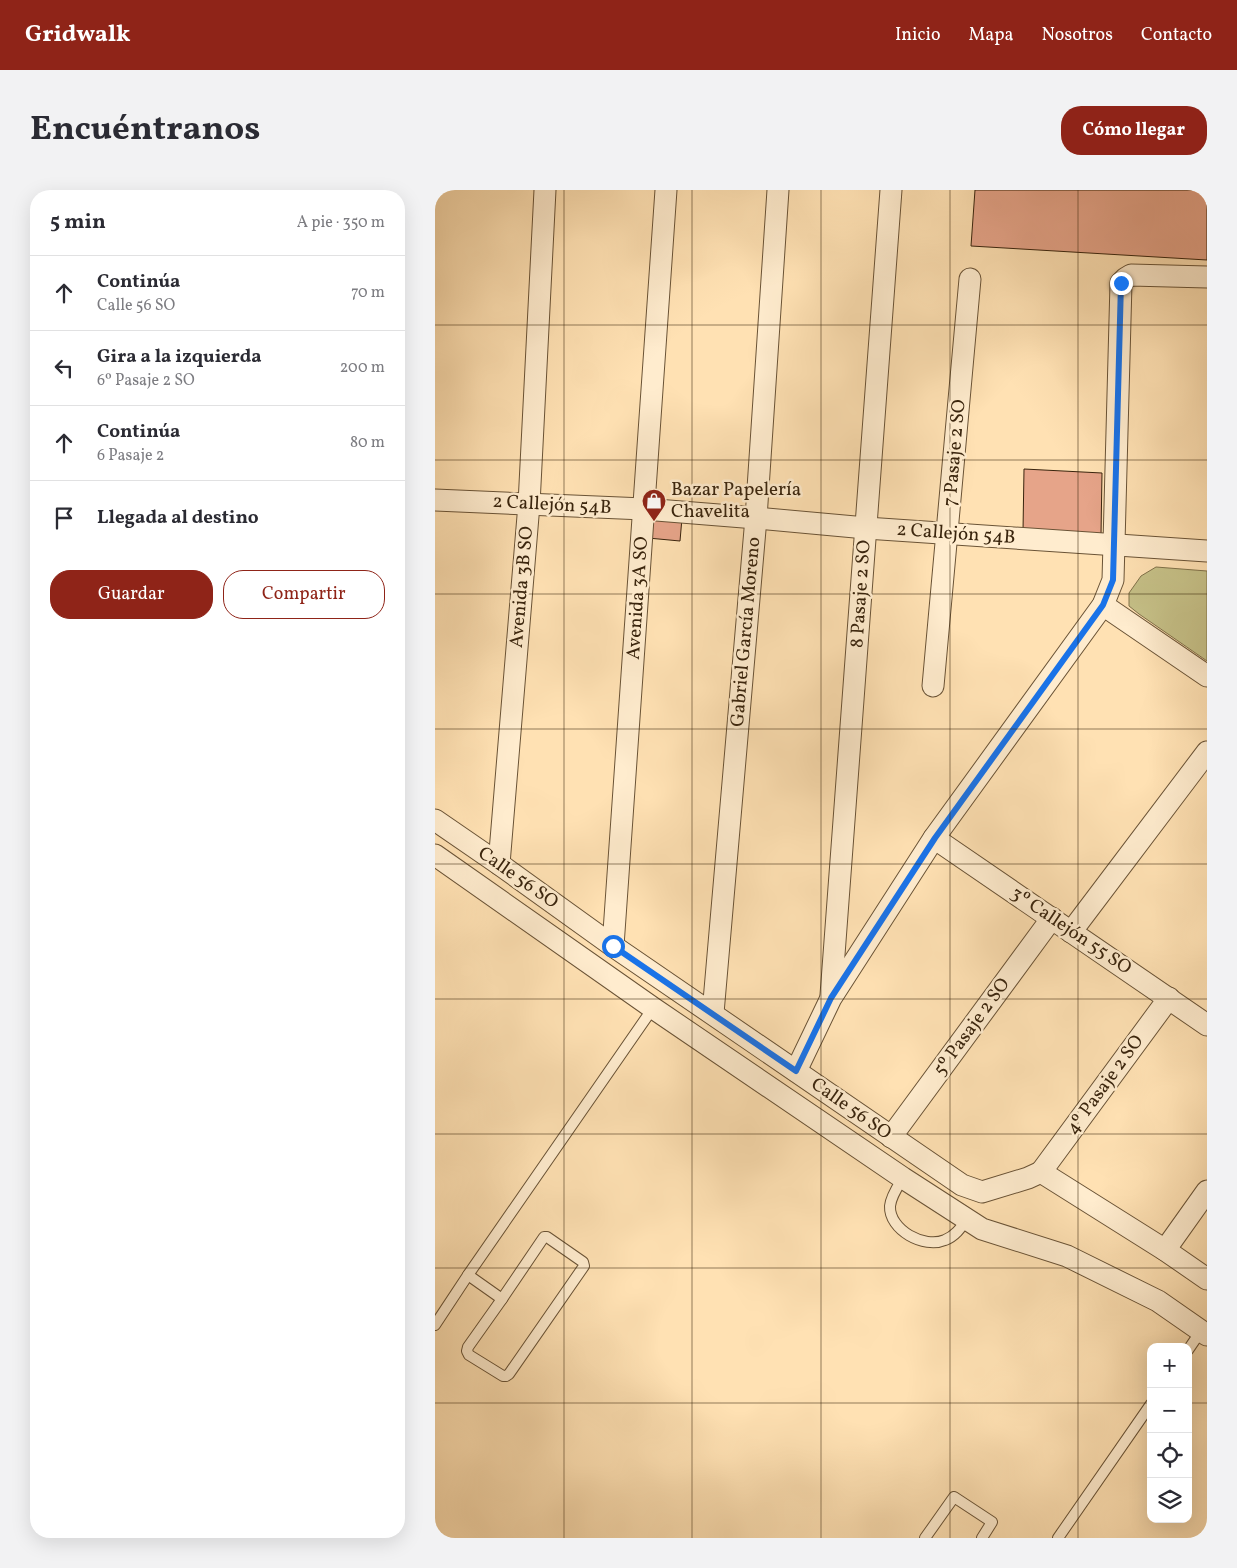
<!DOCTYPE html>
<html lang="es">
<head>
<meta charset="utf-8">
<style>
  body { margin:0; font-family:Vollkorn,serif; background:#f2f2f3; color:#2b2b33 }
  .controls { position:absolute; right:15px; bottom:15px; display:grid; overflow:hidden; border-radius:10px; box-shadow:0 5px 20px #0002 }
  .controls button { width:45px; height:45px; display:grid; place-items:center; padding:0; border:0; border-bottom:1px solid #e1e1e2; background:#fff; color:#2b2b33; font:25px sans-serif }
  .stop { position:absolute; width:15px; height:15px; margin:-11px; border:4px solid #1a73e8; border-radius:50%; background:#fff }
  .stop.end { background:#1a73e8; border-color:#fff; box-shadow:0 1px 5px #0008 }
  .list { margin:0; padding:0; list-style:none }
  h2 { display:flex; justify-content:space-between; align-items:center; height:65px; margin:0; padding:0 20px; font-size:21px }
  h2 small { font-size:16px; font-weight:400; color:#7c7c81 }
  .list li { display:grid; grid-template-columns:32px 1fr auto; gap:15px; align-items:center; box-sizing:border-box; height:75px; padding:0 20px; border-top:1px solid #e1e1e2 }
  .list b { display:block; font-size:19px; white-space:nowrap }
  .list p { margin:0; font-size:16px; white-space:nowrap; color:#7c7c81 }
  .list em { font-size:16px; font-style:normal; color:#7c7c81 }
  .actions { display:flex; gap:10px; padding:15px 20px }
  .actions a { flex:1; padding:11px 0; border:1px solid #8f2418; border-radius:20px; text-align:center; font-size:18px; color:#8f2418 }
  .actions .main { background:#8f2418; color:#fff }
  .icon { flex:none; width:28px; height:28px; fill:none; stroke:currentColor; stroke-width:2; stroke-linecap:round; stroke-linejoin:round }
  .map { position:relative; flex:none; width:772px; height:1348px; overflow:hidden; border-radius:20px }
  header { display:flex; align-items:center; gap:30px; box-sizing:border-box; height:70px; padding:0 25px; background:#8f2418; color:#fff }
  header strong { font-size:24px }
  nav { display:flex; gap:28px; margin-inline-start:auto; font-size:18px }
  .intro { display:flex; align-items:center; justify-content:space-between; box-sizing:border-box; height:120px; padding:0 30px }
  h1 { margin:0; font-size:35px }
  .button { padding:12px 22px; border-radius:20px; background:#8f2418; color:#fff; font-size:18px; font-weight:700 }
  main { display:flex; gap:30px; padding:0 30px }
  aside { flex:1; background:#fff; border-radius:20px; box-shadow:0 5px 20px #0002 }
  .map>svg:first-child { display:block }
  .green { fill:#c6c188; stroke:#80724a }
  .building { fill:#e6a489; stroke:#39240d }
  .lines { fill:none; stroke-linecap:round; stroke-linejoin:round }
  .service-casing { stroke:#6a5336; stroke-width:12 }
  .minor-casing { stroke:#6a5336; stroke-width:23 }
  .service { stroke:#ffecce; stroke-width:10 }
  .minor { stroke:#ffecce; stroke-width:21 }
  .route { stroke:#1a73e8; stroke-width:6 }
  .grid { fill:none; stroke:#39240d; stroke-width:1; stroke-opacity:0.55 }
  .labels { text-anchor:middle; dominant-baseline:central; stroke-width:5; stroke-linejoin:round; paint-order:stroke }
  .street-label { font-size:19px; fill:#39240d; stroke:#ffecce }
  .poi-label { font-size:19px; fill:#39240d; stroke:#ffecce; text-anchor:start }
</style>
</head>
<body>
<header>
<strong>Gridwalk</strong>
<nav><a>Inicio</a><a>Mapa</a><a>Nosotros</a><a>Contacto</a></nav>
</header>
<div class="intro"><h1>Encuéntranos</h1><a class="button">Cómo llegar</a></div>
<main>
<aside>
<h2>5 min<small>A pie · 350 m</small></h2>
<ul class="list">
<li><svg class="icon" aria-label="ahead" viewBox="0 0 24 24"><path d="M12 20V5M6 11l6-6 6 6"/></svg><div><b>Continúa</b><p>Calle 56 SO</p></div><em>70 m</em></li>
<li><svg class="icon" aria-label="left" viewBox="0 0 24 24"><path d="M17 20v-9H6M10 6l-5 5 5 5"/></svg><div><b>Gira a la izquierda</b><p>6º Pasaje 2 SO</p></div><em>200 m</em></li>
<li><svg class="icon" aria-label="ahead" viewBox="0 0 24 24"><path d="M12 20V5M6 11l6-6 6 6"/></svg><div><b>Continúa</b><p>6 Pasaje 2</p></div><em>80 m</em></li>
<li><svg class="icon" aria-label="arrive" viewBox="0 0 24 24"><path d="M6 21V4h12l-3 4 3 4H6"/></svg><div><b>Llegada al destino</b></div></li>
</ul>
<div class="actions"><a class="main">Guardar</a><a>Compartir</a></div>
</aside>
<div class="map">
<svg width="772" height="1348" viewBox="0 0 772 1348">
  <rect width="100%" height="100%" fill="#ffe1b3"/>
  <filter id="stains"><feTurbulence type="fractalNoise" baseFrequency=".004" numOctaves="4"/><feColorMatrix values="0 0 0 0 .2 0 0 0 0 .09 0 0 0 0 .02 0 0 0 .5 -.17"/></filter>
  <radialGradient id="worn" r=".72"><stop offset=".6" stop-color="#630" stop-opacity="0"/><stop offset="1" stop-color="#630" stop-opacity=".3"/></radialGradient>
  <polygon class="green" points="721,377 772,381 772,471 704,424 694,416 694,403 706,386"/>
  <g class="building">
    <polygon points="540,0 772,0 772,70 536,56"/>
    <polygon points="589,279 667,283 666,345 588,341"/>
    <polygon points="215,325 247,328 245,351 213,348"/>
  </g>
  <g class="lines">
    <defs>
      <g id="service">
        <path d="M 468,988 C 463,996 456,1006 455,1016 C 454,1040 489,1059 510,1050 C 520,1046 525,1039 532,1029"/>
        <polygon points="109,1047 112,1047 148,1072 149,1076 74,1184 71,1186 68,1186 34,1165 32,1161 33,1157 67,1109"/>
        <polyline points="33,1085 67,1109"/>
        <polyline points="0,1135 33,1085 218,818"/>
        <polyline points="753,1160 766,1141"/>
        <polyline points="490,1348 519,1307 557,1332 547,1348"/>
        <polyline points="623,1348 716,1214"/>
      </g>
      <g id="minor">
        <polyline points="0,310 209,319 321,328 431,338 772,361"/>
        <polyline points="668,415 772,486"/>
        <polyline points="498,496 535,89"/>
        <polyline points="0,630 64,674 178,756 527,995 547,1002 593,988 606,982 730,1060 772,1089"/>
        <polyline points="499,648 772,835"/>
        <polyline points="0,665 218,818 468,988 547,1039 632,1066 723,1111 772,1145"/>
        <polyline points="64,674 94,314 110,0"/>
        <polyline points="636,742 772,562"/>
        <polyline points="178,756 231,0"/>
        <polyline points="396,805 456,0"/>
        <polyline points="278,823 321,328 343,0"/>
        <polyline points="361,881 396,808 499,648 668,415 678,390 686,93 691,88 696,85 772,87"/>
        <polyline points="456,947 617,728"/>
        <polyline points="606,982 734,808"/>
        <polyline points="730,1060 772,1001"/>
      </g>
    </defs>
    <use href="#service" class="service-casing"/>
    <use href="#minor" class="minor-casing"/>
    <use href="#service" class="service"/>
    <use href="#minor" class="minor"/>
  </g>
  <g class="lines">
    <polyline class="route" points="178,756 361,881 396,808 500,648 668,415 678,390 686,93"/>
  </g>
  <path class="grid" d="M 129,0 L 129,1348M 257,0 L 257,1348M 386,0 L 386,1348M 515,0 L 515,1348M 643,0 L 643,1348M 0,135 L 772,135M 0,270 L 772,270M 0,404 L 772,404M 0,539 L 772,539M 0,674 L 772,674M 0,809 L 772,809M 0,944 L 772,944M 0,1078 L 772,1078M 0,1213 L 716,1213M 753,1213 L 772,1213"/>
  <defs>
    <symbol id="shop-pin" viewBox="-11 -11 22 30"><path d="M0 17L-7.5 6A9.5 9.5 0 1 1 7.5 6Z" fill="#8f2418" stroke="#ffecce"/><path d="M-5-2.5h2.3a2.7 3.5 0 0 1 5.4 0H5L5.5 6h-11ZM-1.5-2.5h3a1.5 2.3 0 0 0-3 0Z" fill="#fff"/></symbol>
  </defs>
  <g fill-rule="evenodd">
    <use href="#shop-pin" x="205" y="297" width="28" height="38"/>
  </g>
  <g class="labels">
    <g class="street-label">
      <text transform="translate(520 263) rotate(-85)">7 Pasaje 2 SO</text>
      <text transform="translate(117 315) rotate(3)">2 Callejón 54B</text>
      <text transform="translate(521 344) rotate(4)">2 Callejón 54B</text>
      <text transform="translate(87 397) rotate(-85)">Avenida 3B SO</text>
      <text transform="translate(426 404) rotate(-86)">8 Pasaje 2 SO</text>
      <text transform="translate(203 408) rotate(-86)">Avenida 3A SO</text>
      <text transform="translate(311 442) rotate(-85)">Gabriel García Moreno</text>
      <text transform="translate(83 688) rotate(35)">Calle 56 SO</text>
      <text transform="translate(636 741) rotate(34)">3º Callejón 55 SO</text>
      <text transform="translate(537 837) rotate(-54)">5º Pasaje 2 SO</text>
      <text transform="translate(670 895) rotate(-54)">4º Pasaje 2 SO</text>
      <text transform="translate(416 919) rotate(35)">Calle 56 SO</text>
    </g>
    <g class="poi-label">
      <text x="236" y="300">Bazar Papelería<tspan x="236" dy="22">Chavelita</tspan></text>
    </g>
  </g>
  <rect width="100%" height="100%" filter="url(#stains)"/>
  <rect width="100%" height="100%" fill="url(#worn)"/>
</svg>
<div class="controls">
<button>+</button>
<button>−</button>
<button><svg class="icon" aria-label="locate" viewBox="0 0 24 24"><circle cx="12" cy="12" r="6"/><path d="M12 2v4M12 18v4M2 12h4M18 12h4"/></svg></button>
<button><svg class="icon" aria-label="layers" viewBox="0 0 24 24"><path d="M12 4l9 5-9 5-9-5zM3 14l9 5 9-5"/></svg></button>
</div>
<div class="stop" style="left:178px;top:756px"></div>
<div class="stop end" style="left:686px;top:93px"></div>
</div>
</main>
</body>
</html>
